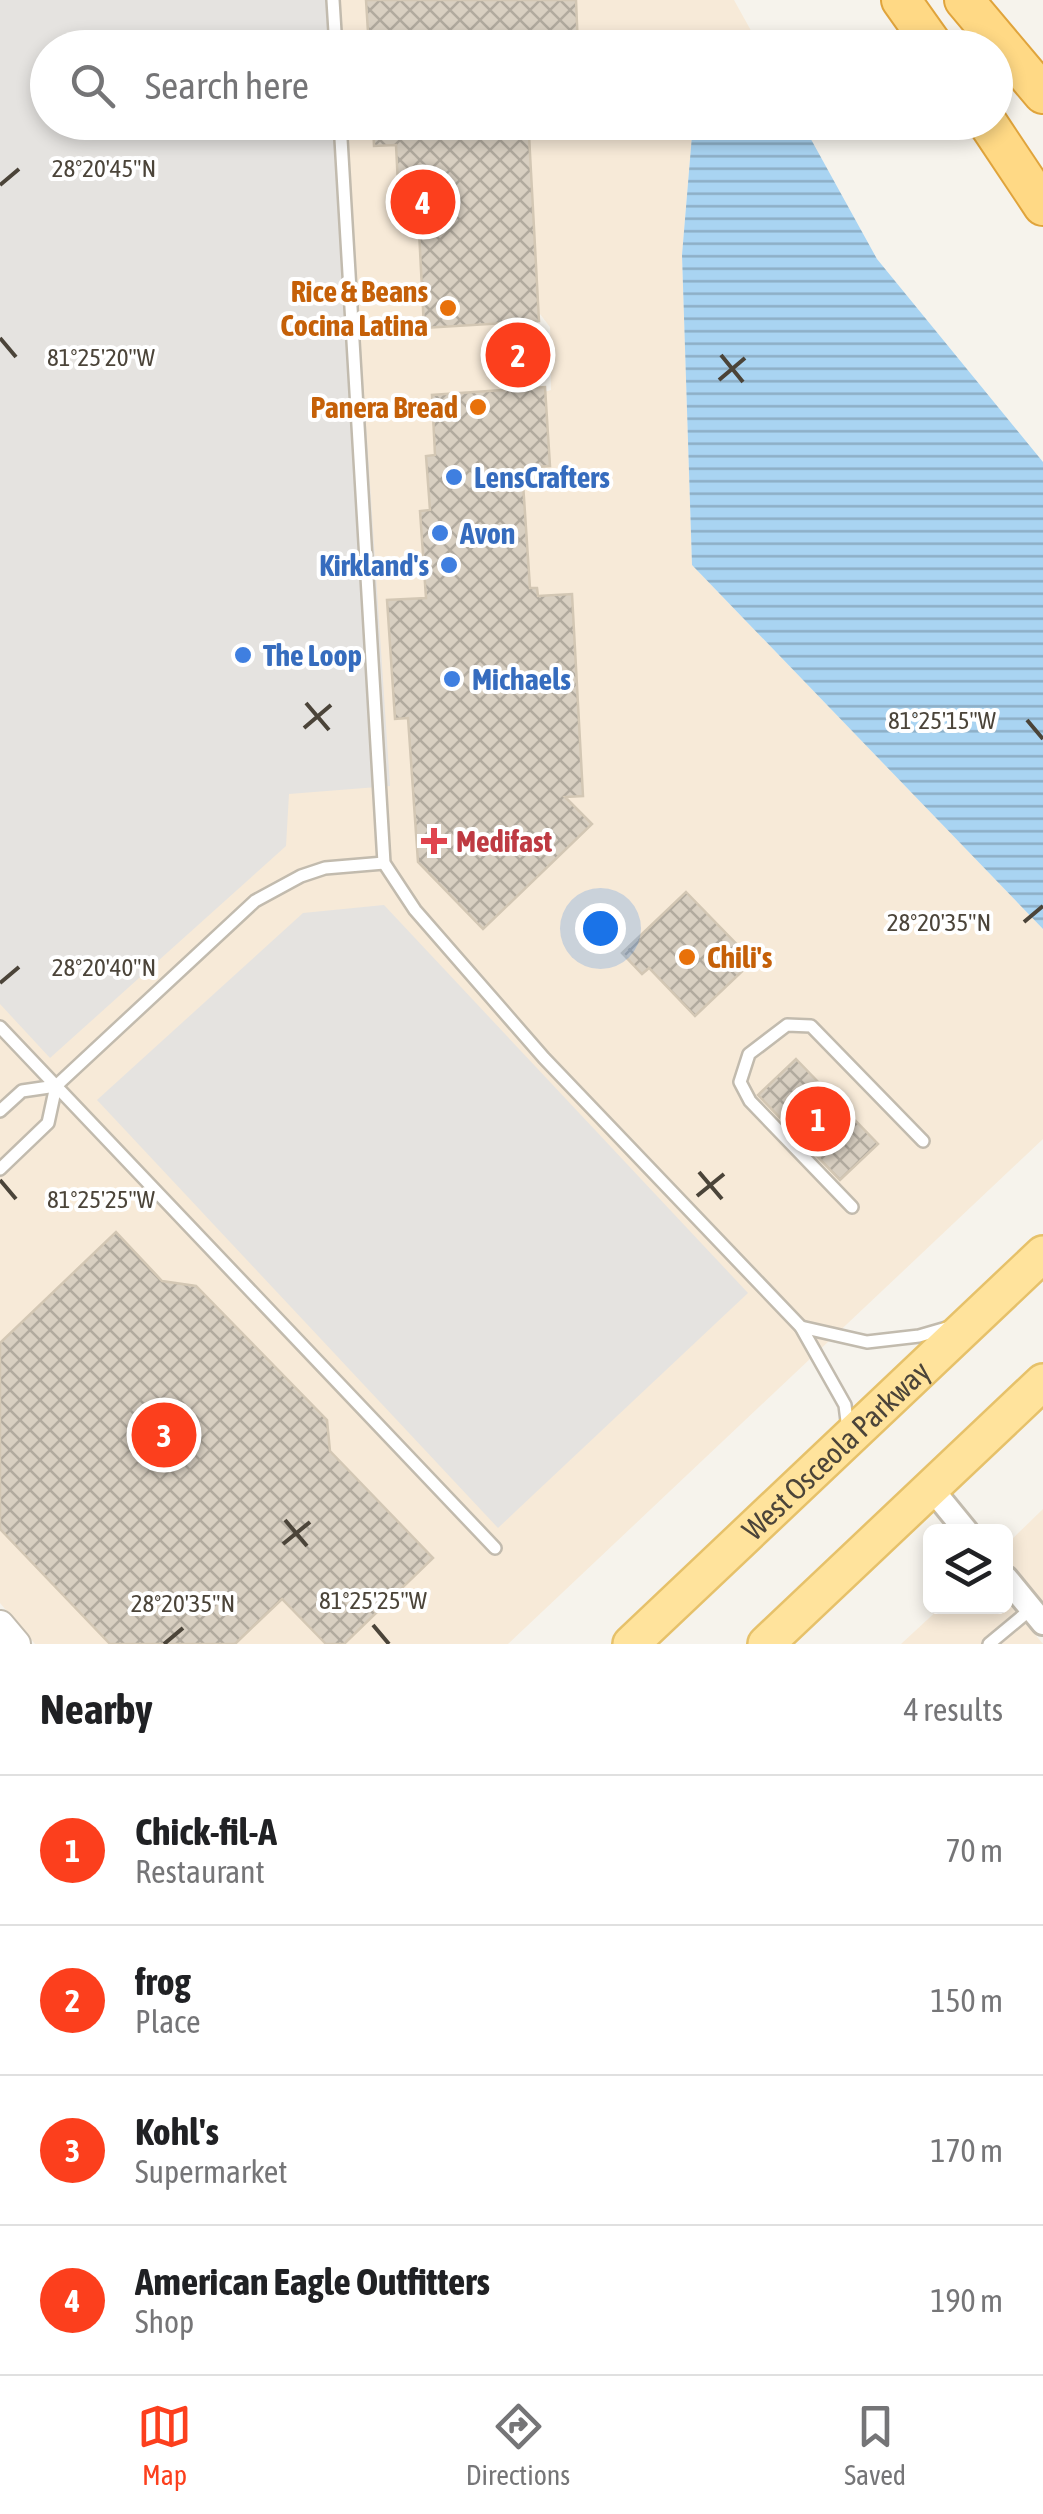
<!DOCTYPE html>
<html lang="en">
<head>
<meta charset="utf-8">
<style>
  body { margin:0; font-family:"Asap Condensed",sans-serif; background:#f2f2f2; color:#202124 }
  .controls { position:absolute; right:30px; bottom:30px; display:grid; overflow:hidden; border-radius:15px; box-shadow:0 5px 15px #0003 }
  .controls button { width:90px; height:90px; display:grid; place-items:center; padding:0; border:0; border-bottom:2px solid #e0e0e0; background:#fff; color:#202124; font:50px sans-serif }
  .you { position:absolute; left:600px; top:928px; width:35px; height:35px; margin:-25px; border:8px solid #fff; border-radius:50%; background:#1a73e8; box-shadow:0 0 0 15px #1a73e833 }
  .badge { display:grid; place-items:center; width:65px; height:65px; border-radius:50%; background:#fc3f1d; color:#fff; font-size:32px; font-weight:700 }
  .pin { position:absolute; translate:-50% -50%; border:5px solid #fff; box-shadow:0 2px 10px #0006 }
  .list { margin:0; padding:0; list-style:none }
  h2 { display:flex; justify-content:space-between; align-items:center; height:130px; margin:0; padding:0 40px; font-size:42px }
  h2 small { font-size:32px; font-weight:400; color:#757577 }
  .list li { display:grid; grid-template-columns:65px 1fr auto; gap:30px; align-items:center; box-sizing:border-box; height:150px; padding:0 40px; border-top:2px solid #e0e0e0 }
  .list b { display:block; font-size:38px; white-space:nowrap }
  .list p { margin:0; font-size:32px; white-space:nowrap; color:#757577 }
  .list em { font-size:32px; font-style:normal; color:#757577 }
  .icon { flex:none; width:55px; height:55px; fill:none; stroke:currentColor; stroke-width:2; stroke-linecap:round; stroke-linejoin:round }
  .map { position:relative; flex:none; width:1043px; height:1644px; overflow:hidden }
  .search { position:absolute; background:#fff; box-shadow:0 5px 15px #0003; left:30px; right:30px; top:30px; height:110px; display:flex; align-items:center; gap:25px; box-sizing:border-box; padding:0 35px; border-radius:55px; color:#757577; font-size:38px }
  .sheet { height:730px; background:#fff }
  nav { display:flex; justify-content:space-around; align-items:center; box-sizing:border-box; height:140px; border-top:2px solid #e0e0e0; background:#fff; font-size:28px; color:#757577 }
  nav a { display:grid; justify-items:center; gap:5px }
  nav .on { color:#fc3f1d }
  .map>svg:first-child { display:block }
  .commercial { fill:#f7ead8; fill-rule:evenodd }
  .grass { fill:url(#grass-tufts) }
  .parking { fill:#e5e3e0 }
  .water { fill:url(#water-rules) }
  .building { fill:url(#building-cross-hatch); stroke:#d3c7b4; stroke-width:2.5 }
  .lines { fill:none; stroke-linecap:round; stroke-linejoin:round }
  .service-casing { stroke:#c2bbae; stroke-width:16 }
  .minor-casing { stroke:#c2bbae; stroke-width:28 }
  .tertiary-casing { stroke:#c2bbae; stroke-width:32 }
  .primary-casing { stroke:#e6c16a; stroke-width:40 }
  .trunk-casing { stroke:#e0a43c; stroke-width:42 }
  .service { stroke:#fff; stroke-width:11 }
  .minor { stroke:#fff; stroke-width:22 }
  .tertiary { stroke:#fff; stroke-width:28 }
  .primary { stroke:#ffe39c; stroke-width:35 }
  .trunk { stroke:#ffd985; stroke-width:38 }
  .ticks { fill:none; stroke:#4b4439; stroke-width:4 }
  .food-dot { fill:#e8710a; stroke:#fff; stroke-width:4 }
  .shop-dot { fill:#3f7fe0; stroke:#fff; stroke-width:4 }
  .health-dot { fill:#e0444e; stroke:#fff; stroke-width:4 }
  .labels { text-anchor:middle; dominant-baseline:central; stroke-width:8; stroke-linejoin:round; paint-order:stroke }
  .food-label { font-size:30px; font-weight:bold; fill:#c56008; stroke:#fff; text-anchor:end }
  .shop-label { font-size:30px; font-weight:bold; fill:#366cbe; stroke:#fff; text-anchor:start }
  .health-label { font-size:30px; font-weight:bold; fill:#be3a42; stroke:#fff; text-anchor:start }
  .street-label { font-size:30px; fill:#4b4439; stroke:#fff }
  .ticks-label { font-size:25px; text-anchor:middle; fill:#4b4439; stroke:#fff; stroke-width:8; stroke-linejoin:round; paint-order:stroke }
</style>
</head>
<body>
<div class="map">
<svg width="1043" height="1644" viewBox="0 0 1043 1644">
  <defs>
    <pattern id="grass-tufts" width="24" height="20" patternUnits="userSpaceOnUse" patternTransform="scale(2.5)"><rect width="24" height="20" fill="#d2eab5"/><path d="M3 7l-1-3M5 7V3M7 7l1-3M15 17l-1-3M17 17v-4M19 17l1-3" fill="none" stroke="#b6ca9c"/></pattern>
    <pattern id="water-rules" width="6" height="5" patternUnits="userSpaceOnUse" patternTransform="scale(2.5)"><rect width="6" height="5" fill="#a9d4f2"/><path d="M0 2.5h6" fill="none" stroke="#8caec5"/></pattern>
    <pattern id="building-cross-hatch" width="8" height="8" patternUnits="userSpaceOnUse" patternTransform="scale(2.5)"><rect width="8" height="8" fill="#d8cfc1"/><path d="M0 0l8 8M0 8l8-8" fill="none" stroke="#b1aa9e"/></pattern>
  </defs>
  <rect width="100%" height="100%" fill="#f6f3ec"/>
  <g class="commercial">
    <path d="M 0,0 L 734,0 L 754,36 L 745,47 L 48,48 L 48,122 L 693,123 L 682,255 L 692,565 L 1043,929 L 1043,1139 L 508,1644 L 35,1644 L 0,1603 ZM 540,314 L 550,327 L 551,390 L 535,395 L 505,394 L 500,387 L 497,325 L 500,319 Z"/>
    <polygon points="1043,1509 1043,1602 1006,1557 1006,1545"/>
    <polygon points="1006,1599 1043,1644 901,1644 941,1607 1006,1606"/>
  </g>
  <polygon class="grass" points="537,326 540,382 533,382 532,366 517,368 518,383 512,384 509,330 516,329 517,343 530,342 530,327"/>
  <g class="parking">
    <polygon points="0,0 338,0 341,47 48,48 48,122 346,123 390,786 289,794 286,846 50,1058 0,1004"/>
    <polygon points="384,905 748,1293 498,1528 97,1100 303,913"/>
  </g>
  <polygon class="water" points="693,123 802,123 877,259 1043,462 1043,929 692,565 682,255"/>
  <g class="building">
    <polygon points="366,0 576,0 578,48 369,48"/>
    <polygon points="373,122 506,122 516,124 517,136 529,135 539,321 424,328 419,231 409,232 407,185 398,185 396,145 374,146"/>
    <polygon points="545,387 550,466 522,468 530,588 537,588 538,596 572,594 583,796 565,797 592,824 483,929 418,862 408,718 395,719 387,600 426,598 420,511 430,510 426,456 435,455 432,395"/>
    <polygon points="686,892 753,961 695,1016 649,968 642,974 622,953"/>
    <polygon points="796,1059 878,1144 840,1180 758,1095"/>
    <polygon points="116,1232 162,1281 196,1286 327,1420 330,1451 433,1558 344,1644 326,1644 282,1599 235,1644 110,1644 0,1529 0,1343"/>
  </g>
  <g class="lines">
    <defs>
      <g id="service">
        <polyline points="333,0 336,48"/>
        <polyline points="340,122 384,863 415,910 544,1058 801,1327 845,1405 848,1429"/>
        <polyline points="0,1027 495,1548"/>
        <polyline points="0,1111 22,1091 56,1086"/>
        <polyline points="0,1169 48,1123 56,1086 255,901 301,876 325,868 384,863"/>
        <polyline points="852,1207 750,1101 740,1082 749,1054 787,1025 811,1026 923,1141"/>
        <polyline points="801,1327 867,1342 919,1336 950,1327"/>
        <polyline points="989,1644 1031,1609"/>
      </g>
      <g id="minor">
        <polyline points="931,1488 967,1532"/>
        <polyline points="1006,1578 1043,1623"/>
      </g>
      <polyline id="tertiary" points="0,1625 16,1644"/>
      <g id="primary">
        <path id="s1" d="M 631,1644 L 1043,1254"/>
        <polyline points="766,1644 1043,1382"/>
      </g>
      <g id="trunk">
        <polyline points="901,0 935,48"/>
        <polyline points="964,0 1043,94"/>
        <polyline points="987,122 1043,206"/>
      </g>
    </defs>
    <use href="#service" class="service-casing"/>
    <use href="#minor" class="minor-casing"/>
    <use href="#tertiary" class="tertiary-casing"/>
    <use href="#primary" class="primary-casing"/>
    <use href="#trunk" class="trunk-casing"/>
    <use href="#service" class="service"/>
    <use href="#minor" class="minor"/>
    <use href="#tertiary" class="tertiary"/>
    <use href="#primary" class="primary"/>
    <use href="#trunk" class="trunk"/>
  </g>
  <path class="ticks" d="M 0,185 L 19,169M 0,338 L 16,357M 721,355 L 743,382M 719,380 L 745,358M 306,703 L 329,730M 1027,720 L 1043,739M 304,728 L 331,705M 1024,922 L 1043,906M 0,983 L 19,967M 699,1172 L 722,1199M 0,1180 L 16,1199M 697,1196 L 724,1174M 285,1520 L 307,1546M 283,1544 L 310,1522M 373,1625 L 389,1644M 164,1644 L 183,1628"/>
  <g class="food-dot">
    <circle cx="448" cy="308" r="10"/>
    <circle cx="478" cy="407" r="10"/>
    <circle cx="687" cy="957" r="10"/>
  </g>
  <g class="shop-dot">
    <circle cx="454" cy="477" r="10"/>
    <circle cx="440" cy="533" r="10"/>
    <circle cx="449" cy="565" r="10"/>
    <circle cx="243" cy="655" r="10"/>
    <circle cx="452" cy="679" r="10"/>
  </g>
  <path class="health-dot" d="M429 826h10v10h10v10h-10v10h-10v-10h-10v-10h10z"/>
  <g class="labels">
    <g class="food-label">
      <text x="428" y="291">Rice &amp; Beans<tspan x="428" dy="34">Cocina Latina</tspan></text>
      <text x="458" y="407">Panera Bread</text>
      <text x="707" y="957" text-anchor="start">Chili's</text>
    </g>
    <g class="shop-label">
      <text x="474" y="477">LensCrafters</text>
      <text x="460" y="533">Avon</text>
      <text x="429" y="565" text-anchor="end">Kirkland's</text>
      <text x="263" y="655">The Loop</text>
      <text x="472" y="679">Michaels</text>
    </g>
    <g class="health-label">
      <text x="456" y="841">Medifast</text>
    </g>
    <g class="street-label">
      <text stroke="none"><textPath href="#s1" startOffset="282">West Osceola Parkway</textPath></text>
    </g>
  </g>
  <g class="ticks-label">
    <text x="104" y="177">28°20'45"N</text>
    <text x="101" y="366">81°25'20"W</text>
    <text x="942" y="729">81°25'15"W</text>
    <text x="939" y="931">28°20'35"N</text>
    <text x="104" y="976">28°20'40"N</text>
    <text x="101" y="1208">81°25'25"W</text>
    <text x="373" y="1609">81°25'25"W</text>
    <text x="183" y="1612">28°20'35"N</text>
  </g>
</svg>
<div class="controls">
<button><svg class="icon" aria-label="layers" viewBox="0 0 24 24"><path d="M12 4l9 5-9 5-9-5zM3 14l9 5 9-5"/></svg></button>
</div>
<div class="you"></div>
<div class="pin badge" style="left:818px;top:1119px">1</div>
<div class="pin badge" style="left:518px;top:355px">2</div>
<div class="pin badge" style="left:164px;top:1435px">3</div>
<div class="pin badge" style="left:423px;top:202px">4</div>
<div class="search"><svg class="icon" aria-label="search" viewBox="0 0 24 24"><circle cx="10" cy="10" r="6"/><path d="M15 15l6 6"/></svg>Search here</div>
</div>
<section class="sheet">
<h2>Nearby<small>4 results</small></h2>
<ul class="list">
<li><span class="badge">1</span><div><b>Chick-fil-A</b><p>Restaurant</p></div><em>70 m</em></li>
<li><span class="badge">2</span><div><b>frog</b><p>Place</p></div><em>150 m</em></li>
<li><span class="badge">3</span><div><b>Kohl's</b><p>Supermarket</p></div><em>170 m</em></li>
<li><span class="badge">4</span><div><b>American Eagle Outfitters</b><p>Shop</p></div><em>190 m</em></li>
</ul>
</section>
<nav>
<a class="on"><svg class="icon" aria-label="map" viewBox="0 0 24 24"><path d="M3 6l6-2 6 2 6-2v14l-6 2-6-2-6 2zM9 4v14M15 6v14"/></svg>Map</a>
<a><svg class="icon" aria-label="directions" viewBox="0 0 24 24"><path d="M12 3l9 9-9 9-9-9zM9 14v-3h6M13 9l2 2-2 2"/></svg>Directions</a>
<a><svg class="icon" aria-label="saved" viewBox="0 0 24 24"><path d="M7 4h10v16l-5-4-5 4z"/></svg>Saved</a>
</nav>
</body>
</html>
